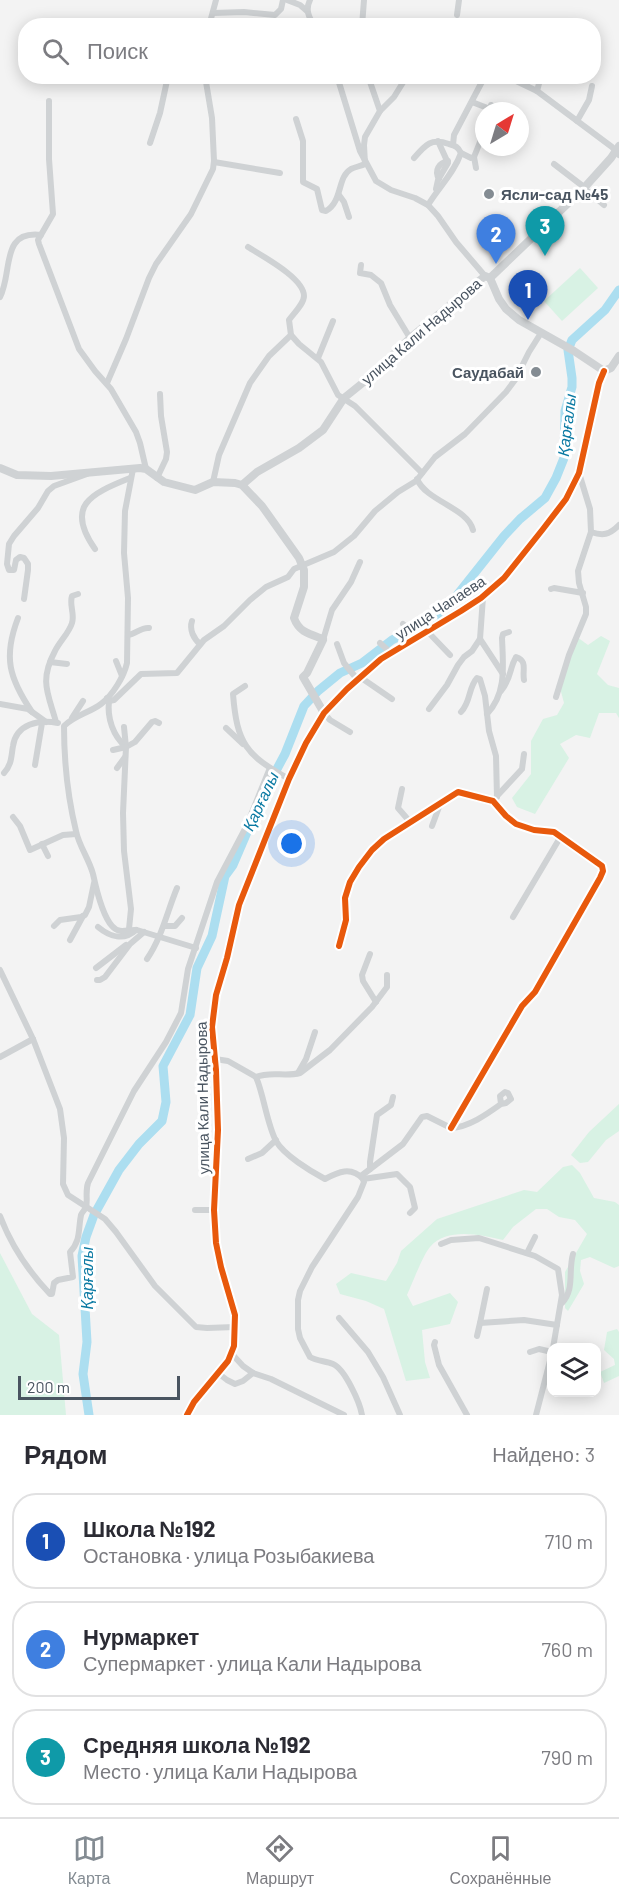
<!DOCTYPE html>
<html lang="ru">
<head>
<meta charset="utf-8">
<style>
  body { margin:0; font-family:Barlow,sans-serif; background:#f2f2f3; color:#2b2b33 }
  .controls { position:absolute; right:18px; bottom:18px; display:grid; overflow:hidden; border-radius:12px; box-shadow:0 3px 15px #0003 }
  .controls button { width:54px; height:54px; display:grid; place-items:center; padding:0; border:0; border-bottom:2px solid #e1e1e2; background:#fff; color:#2b2b33; font:30px sans-serif }
  .compass { position:absolute; left:475px; top:102px; width:54px; height:54px; border-radius:50%; background:#fff; box-shadow:0 3px 15px #0003; rotate:38deg }
  .scale { position:absolute; left:18px; bottom:15px; width:162px; box-sizing:border-box; padding-left:6px; border:3px solid #495460; border-top:0; font-size:16px; line-height:21px; white-space:nowrap; color:#495460; -webkit-text-stroke:4px #fff; paint-order:stroke }
  .you { position:absolute; left:292px; top:844px; width:21px; height:21px; margin:-15px; border:4px solid #fff; border-radius:50%; background:#1a73e8; box-shadow:0 0 0 9px #1a73e833 }
  .badge { display:grid; place-items:center; width:39px; height:39px; border-radius:50%; background:#848c93; color:#fff; font-size:20px; font-weight:700 }
  .pin { position:absolute; translate:-50% -50px; filter:drop-shadow(0 2px 3px #0008) }
  .pin::after { content:''; position:absolute; top:32px; width:21px; height:18px; background:inherit; clip-path:polygon(0 0,100% 0,50% 100%) }
  .list { margin:0; padding:0; list-style:none }
  h2 { display:flex; justify-content:space-between; align-items:center; height:78px; margin:0; padding:0 24px; font-size:26px }
  h2 small { font-size:20px; font-weight:400; color:#7c7c81 }
  .list li { display:grid; grid-template-columns:39px 1fr auto; gap:18px; align-items:center; box-sizing:border-box; height:96px; margin:0 12px 12px; padding:0 12px; border:2px solid #e1e1e2; border-radius:24px }
  .list b { display:block; font-size:22px; white-space:nowrap }
  .list p { margin:0; font-size:20px; white-space:nowrap; color:#7c7c81 }
  .list em { font-size:20px; font-style:normal; color:#7c7c81 }
  .icon { flex:none; width:33px; height:33px; fill:none; stroke:currentColor; stroke-width:2; stroke-linecap:round; stroke-linejoin:round }
  .map { position:relative; flex:none; width:619px; height:1415px; overflow:hidden }
  .search { position:absolute; background:#fff; box-shadow:0 3px 15px #0003; left:18px; right:18px; top:18px; height:66px; display:flex; align-items:center; gap:15px; box-sizing:border-box; padding:0 21px; border-radius:24px; color:#7c7c81; font-size:22px }
  .sheet { height:402px; background:#fff }
  nav { display:flex; justify-content:space-around; align-items:center; box-sizing:border-box; height:84px; border-top:2px solid #e1e1e2; background:#fff; font-size:16px; color:#7c7c81 }
  nav a { display:grid; justify-items:center; gap:3px }
  nav .on { color:#848c93 }
  .map>svg:first-child { display:block }
  .green { fill:#d8f2e4 }
  .lines { fill:none; stroke-linecap:round; stroke-linejoin:round }
  .river { stroke:#acdef0; stroke-width:9 }
  .minor { stroke:#cfd2d4; stroke-width:6 }
  .tertiary { stroke:#cfd2d4; stroke-width:8 }
  .cycleway-casing { stroke:#fff; stroke-width:10 }
  .cycleway { stroke:#e8590c; stroke-width:6 }
  .poi-dot { fill:#848c93; stroke:#fff; stroke-width:2 }
  .labels { text-anchor:middle; dominant-baseline:central; stroke-width:6; stroke-linejoin:round; paint-order:stroke }
  .poi-label { font-size:15px; font-weight:bold; fill:#495460; stroke:#fff; text-anchor:start }
  .street-label { font-size:15px; fill:#495460; stroke:#fff }
  .water-label { font-size:16px; font-style:italic; fill:#0b7aa3; stroke:#fff }
</style>
</head>
<body>
<div class="map">
<svg width="619" height="1415" viewBox="0 0 619 1415">
  <rect width="100%" height="100%" fill="#f3f3f3"/>
  <g class="green">
    <polygon points="580,268 598,288 562,321 544,301"/>
    <polygon points="601,636 610,641 597,674 608,685 619,688 619,718 616,713 599,713 590,738 576,735 560,744 569,758 535,814 517,807 512,798 531,774 531,741 543,719 557,715 564,703 559,684 577,637 588,645"/>
    <polygon points="619,1104 619,1131 606,1140 588,1162 580,1163 571,1155 589,1132"/>
    <path d="M 572,1165 L 580,1173 L 594,1198 L 615,1202 L 619,1205 L 619,1266 L 614,1268 L 590,1257 L 581,1260 L 580,1271 L 584,1284 L 568,1311 L 565,1308 L 565,1272 L 587,1234 L 575,1220 L 559,1217 L 547,1209 L 536,1209 L 513,1227 L 503,1240 C 481,1235 447,1227 430,1247 C 423,1255 412,1284 407,1295 L 413,1306 L 450,1293 L 458,1302 L 450,1324 L 422,1330 L 425,1362 L 430,1378 L 406,1381 L 384,1309 L 366,1301 L 340,1294 L 336,1284 L 351,1273 L 386,1281 L 397,1263 L 401,1251 L 437,1219 L 524,1190 L 537,1192 L 563,1167 Z"/>
    <polygon points="0,1253 32,1314 59,1335 66,1415 0,1415"/>
    <polygon points="617,1329 619,1332 619,1376 604,1383 600,1372 615,1365 614,1359 604,1350 607,1332"/>
  </g>
  <g class="lines">
    <polyline class="river" points="89,1415 83,1374 87,1342 82,1256 86,1237 94,1215 119,1170 139,1144 162,1121 166,1102 163,1066 190,1015 197,968 212,936 225,876 233,865 263,795 285,754 304,706 318,691 340,673 362,663 392,640 408,632 435,616 450,604 504,536 520,519 545,498 556,478 564,458 565,411 572,387 572,378 568,350 572,340 605,310 619,290"/>
    <g class="minor">
      <polyline points="287,0 300,5 307,11"/>
      <path d="M 310,0 C 305,10 309,17 314,26"/>
      <polyline points="213,13 244,12 275,15 281,9 283,0"/>
      <polyline points="457,15 459,0"/>
      <polyline points="209,26 216,0"/>
      <polyline points="362,26 364,0"/>
      <polyline points="337,76 360,151 376,181 391,190 415,198 428,205 438,216 456,242 485,276"/>
      <polyline points="512,79 537,91 612,147 619,155"/>
      <polyline points="537,91 541,76"/>
      <polyline points="49,101 49,159 53,214 38,240 39,244 79,349 95,371 111,389 136,432 140,443 146,469"/>
      <polyline points="472,102 490,109 491,105"/>
      <polyline points="380,111 394,97 407,76"/>
      <path d="M 296,119 L 303,141 L 303,182 L 317,189 L 322,210 L 326,211 C 343,201 337,177 351,169 C 355,167 361,166 365,164 L 364,145 L 365,137 L 380,111 L 368,76"/>
      <polyline points="577,121 589,100 592,86"/>
      <polyline points="150,143 160,113 168,76"/>
      <polyline points="453,145 454,135 485,76"/>
      <polyline points="461,153 471,158 474,157 480,142"/>
      <polyline points="474,157 476,168"/>
      <path d="M 414,158 C 426,144 431,138 449,144 C 456,146 458,147 461,153 C 454,173 439,187 428,205"/>
      <polyline points="214,162 280,173"/>
      <polyline points="554,164 584,187"/>
      <path d="M 439,179 C 434,170 439,163 448,161"/>
      <polyline points="584,188 604,205"/>
      <polyline points="436,189 438,180 448,163 438,141"/>
      <polyline points="339,195 344,202 349,217"/>
      <path d="M 248,247 C 262,256 304,278 304,296 C 304,304 293,314 289,320 L 291,335 L 299,344 L 321,362 L 338,395 L 355,406 L 422,473"/>
      <polyline points="361,265 360,273 371,275 381,283 390,305 410,338"/>
      <path d="M 0,297 C 13,272 0,230 41,235"/>
      <polyline points="318,358 333,321"/>
      <polyline points="107,383 126,339 149,278 156,264 191,214 213,169 214,161 212,118 205,76"/>
      <path d="M 133,469 L 125,511 L 124,553 L 128,598 L 127,663 C 124,676 113,695 101,704 C 89,713 75,715 64,726 C 64,761 68,798 76,831 C 79,846 89,859 93,874 C 96,888 102,915 112,926 C 120,935 127,929 137,930 L 196,948"/>
      <path d="M 579,473 L 590,509 L 591,532 C 603,536 609,535 619,525"/>
      <polyline points="157,478 166,459 167,452 161,416 160,394"/>
      <path d="M 417,479 C 426,501 468,508 473,530"/>
      <polyline points="213,482 219,455 250,383 269,356 291,335"/>
      <path d="M 95,549 C 65,506 90,494 130,478"/>
      <polyline points="551,589 554,588 583,593"/>
      <polyline points="24,599 28,570 28,564 24,558 20,557 16,560 14,570 9,570 7,564 9,544 14,536 38,508 48,491 54,486 87,474"/>
      <path d="M 18,618 C 3,657 9,678 32,712"/>
      <path d="M 192,621 C 189,630 194,639 200,644"/>
      <polyline points="403,624 419,637"/>
      <polyline points="428,632 450,655"/>
      <path d="M 128,635 C 136,634 141,627 149,628"/>
      <polyline points="480,639 503,674"/>
      <polyline points="323,640 332,610 351,582 360,562"/>
      <polyline points="380,643 391,653"/>
      <polyline points="337,644 344,663 357,679"/>
      <polyline points="116,661 122,676"/>
      <polyline points="50,662 67,664"/>
      <polyline points="360,677 392,699"/>
      <path d="M 245,686 L 233,694 C 237,744 246,755 289,779"/>
      <path d="M 501,691 C 512,677 509,669 516,657 C 528,661 522,670 524,680"/>
      <polyline points="556,697 569,655 586,614 586,607 579,583 578,571 591,532"/>
      <polyline points="107,698 109,701 114,700 141,674 177,673 204,640 224,626 250,600 266,587 288,577 294,569 334,552 354,536 375,511 398,492 416,481 435,457 465,434 506,392 515,380 529,352 541,333"/>
      <path d="M 109,701 C 107,718 113,736 126,747 L 135,742 L 152,722 L 155,721 L 159,723"/>
      <polyline points="0,704 28,709 46,722"/>
      <polyline points="429,709 447,685 458,665 464,657 472,651 480,639 483,597"/>
      <path d="M 461,712 C 471,702 468,688 477,678 L 480,679 L 485,696 L 489,731 L 496,756 L 497,797"/>
      <polyline points="324,713 330,720 350,732"/>
      <path d="M 487,714 C 507,693 503,665 502,638 L 503,634 L 509,632"/>
      <polyline points="72,718 83,701"/>
      <path d="M 56,722 C 48,693 39,681 55,651 C 60,641 69,633 72,623 C 75,614 69,605 72,596 L 78,594"/>
      <polyline points="124,727 126,747 123,813 124,851 131,909 129,929"/>
      <polyline points="226,728 243,744"/>
      <polyline points="113,750 126,747"/>
      <polyline points="35,765 42,723"/>
      <polyline points="117,768 125,757"/>
      <path d="M 4,773 C 12,764 11,757 13,746 C 16,724 39,719 58,723"/>
      <polyline points="402,789 398,808 411,823"/>
      <polyline points="497,796 522,769 524,754"/>
      <polyline points="13,817 20,826 30,850 63,835 76,834"/>
      <polyline points="432,826 439,807 438,804"/>
      <polyline points="42,844 48,856"/>
      <polyline points="513,917 561,836"/>
      <polyline points="54,926 60,920 81,917 85,915 89,907 94,883"/>
      <polyline points="164,926 175,926 182,918"/>
      <path d="M 98,927 C 110,937 124,941 136,930"/>
      <polyline points="70,940 83,916"/>
      <polyline points="339,946 346,920 345,898 350,882 359,867 372,850 384,839 458,792 493,801 506,816 516,824 534,830 554,832 602,866 603,871 600,878 535,992 522,1006 451,1128"/>
      <polyline points="370,954 362,975 363,981 376,1002"/>
      <path d="M 147,959 C 162,937 167,912 177,888"/>
      <polyline points="96,968 126,945"/>
      <polyline points="0,970 33,1039 60,1109 64,1138 63,1184 68,1195 105,1219 116,1232 155,1286 196,1327 207,1328 235,1327"/>
      <polyline points="97,980 100,980 105,977 130,944 144,932"/>
      <polyline points="0,1057 33,1039"/>
      <path d="M 215,1059 L 228,1061 L 256,1077 C 270,1071 285,1077 300,1073 L 330,1050 L 372,1007 L 387,987 L 387,975"/>
      <polyline points="298,1073 306,1059 315,1032"/>
      <path d="M 256,1077 C 264,1096 267,1124 276,1141 C 284,1155 310,1171 325,1179 C 338,1172 351,1166 363,1179 L 364,1182 L 358,1197 L 312,1267 L 300,1291 L 298,1300 L 298,1329 L 300,1338 L 310,1357 C 317,1361 326,1361 333,1364 C 345,1369 360,1403 362,1415"/>
      <path d="M 451,1128 C 469,1127 487,1114 501,1104 L 506,1103 L 511,1099 L 508,1093 L 505,1092 L 500,1096 L 501,1104"/>
      <polyline points="248,1159 262,1153 276,1140"/>
      <polyline points="370,1169 370,1162 377,1115 391,1105 393,1097"/>
      <polyline points="361,1176 403,1144 422,1117 427,1116 451,1128"/>
      <polyline points="363,1179 397,1174 410,1187 415,1208 410,1213"/>
      <polyline points="195,1210 214,1210"/>
      <path d="M 0,1216 C 11,1245 29,1272 50,1294 L 52,1294 L 54,1283 L 58,1280 L 73,1277 L 70,1252 C 81,1241 78,1229 81,1215 C 82,1212 85,1210 86,1207 C 88,1201 85,1192 88,1183 L 134,1091 L 166,1042 L 181,1013 L 188,969 L 217,882 L 246,827 L 270,768"/>
      <polyline points="441,1244 451,1240 479,1238 535,1256 558,1269 562,1295 553,1348"/>
      <polyline points="527,1253 535,1237"/>
      <polyline points="487,1289 480,1323 524,1320 557,1325"/>
      <path d="M 562,1303 C 575,1289 568,1271 573,1254"/>
      <polyline points="339,1318 368,1352 383,1377 400,1415"/>
      <polyline points="477,1336 480,1323"/>
      <polyline points="435,1342 434,1345 439,1365 467,1415"/>
      <polyline points="530,1352 539,1349 552,1352"/>
      <polyline points="232,1354 243,1366 253,1373 271,1379 344,1415"/>
      <polyline points="218,1373 227,1380 235,1384 243,1381 253,1373"/>
      <polyline points="536,1415 552,1353"/>
    </g>
    <g class="tertiary">
      <polyline points="490,278 499,299 506,309 519,320 574,351 604,371"/>
      <polyline points="604,371 611,368 619,356"/>
      <path d="M 0,468 L 17,475 L 51,476 L 140,468 L 146,469 L 164,482 L 195,490 L 213,482 L 235,483 L 242,485 L 262,506 L 299,558 L 304,570 L 304,587 L 294,618 C 299,632 309,634 323,639"/>
      <polyline points="242,485 257,472 299,448 323,430 344,398 370,377 410,338 485,276 490,278 584,188 611,158 619,146"/>
      <polyline points="323,640 307,673 303,677 324,713"/>
      <polyline points="187,1415 194,1402 228,1361 234,1346 235,1315 221,1267 216,1243 214,1210 218,1130 216,1070 212,1027 216,995 227,958 239,905 289,779 306,743 324,713 347,689 381,659 461,611 481,598 504,578 543,529 566,499 579,473 599,383 604,371"/>
    </g>
    <defs>
      <g id="cycleway">
        <polyline points="339,946 346,920 345,898 350,882 359,867 372,850 384,839 458,792 493,801 506,816 516,824 534,830 554,832 602,866 603,871 600,878 535,992 522,1006 451,1128"/>
        <polyline points="187,1415 194,1402 228,1361 234,1346 235,1315 221,1267 216,1243 214,1210 218,1130 216,1070 212,1027 216,995 227,958 239,905 289,779 306,743 324,713 347,689 381,659 461,611 481,598 504,578 543,529 566,499 579,473 599,383 604,371"/>
      </g>
    </defs>
    <use href="#cycleway" class="cycleway-casing"/>
    <use href="#cycleway" class="cycleway"/>
  </g>
  <g class="poi-dot">
    <circle cx="489" cy="194" r="6"/>
    <circle cx="536" cy="372" r="6"/>
  </g>
  <g class="labels">
    <g class="poi-label">
      <text x="501" y="194">Ясли-сад №45</text>
      <text x="524" y="372" text-anchor="end">Саудабай</text>
    </g>
    <g class="street-label">
      <text transform="translate(421 331) rotate(-41)">улица Кали Надырова</text>
      <text transform="translate(440 607) rotate(-33)">улица Чапаева</text>
      <text transform="translate(202 1098) rotate(-91)">улица Кали Надырова</text>
    </g>
    <g class="water-label">
      <text transform="translate(566 425) rotate(-83)">Қарғалы</text>
      <text transform="translate(260 801) rotate(-65)">Қарғалы</text>
      <text transform="translate(86 1278) rotate(-90)">Қарғалы</text>
    </g>
  </g>
</svg>
<div class="controls">
<button><svg class="icon" aria-label="layers" viewBox="0 0 24 24"><path d="M12 4l9 5-9 5-9-5zM3 14l9 5 9-5"/></svg></button>
</div>
<svg class="compass" viewBox="-18 -18 36 36"><path d="M0-13l5 13h-10z" fill="#e53935"/><path d="M0 13l5-13h-10z" fill="#7c7c81"/></svg>
<div class="scale">200 m</div>
<div class="you"></div>
<div class="pin badge" style="left:528px;top:320px;background:#1a4fb4">1</div>
<div class="pin badge" style="left:496px;top:264px;background:#3f7fe0">2</div>
<div class="pin badge" style="left:545px;top:256px;background:#0f9aa8">3</div>
<div class="search"><svg class="icon" aria-label="search" viewBox="0 0 24 24"><circle cx="10" cy="10" r="6"/><path d="M15 15l6 6"/></svg>Поиск</div>
</div>
<section class="sheet">
<h2>Рядом<small>Найдено: 3</small></h2>
<ul class="list">
<li><span class="badge" style="background:#1a4fb4">1</span><div><b>Школа №192</b><p>Остановка · улица Розыбакиева</p></div><em>710 m</em></li>
<li><span class="badge" style="background:#3f7fe0">2</span><div><b>Нурмаркет</b><p>Супермаркет · улица Кали Надырова</p></div><em>760 m</em></li>
<li><span class="badge" style="background:#0f9aa8">3</span><div><b>Средняя школа №192</b><p>Место · улица Кали Надырова</p></div><em>790 m</em></li>
</ul>
</section>
<nav>
<a class="on"><svg class="icon" aria-label="map" viewBox="0 0 24 24"><path d="M3 6l6-2 6 2 6-2v14l-6 2-6-2-6 2zM9 4v14M15 6v14"/></svg>Карта</a>
<a><svg class="icon" aria-label="directions" viewBox="0 0 24 24"><path d="M12 3l9 9-9 9-9-9zM9 14v-3h6M13 9l2 2-2 2"/></svg>Маршрут</a>
<a><svg class="icon" aria-label="saved" viewBox="0 0 24 24"><path d="M7 4h10v16l-5-4-5 4z"/></svg>Сохранённые</a>
</nav>
</body>
</html>
